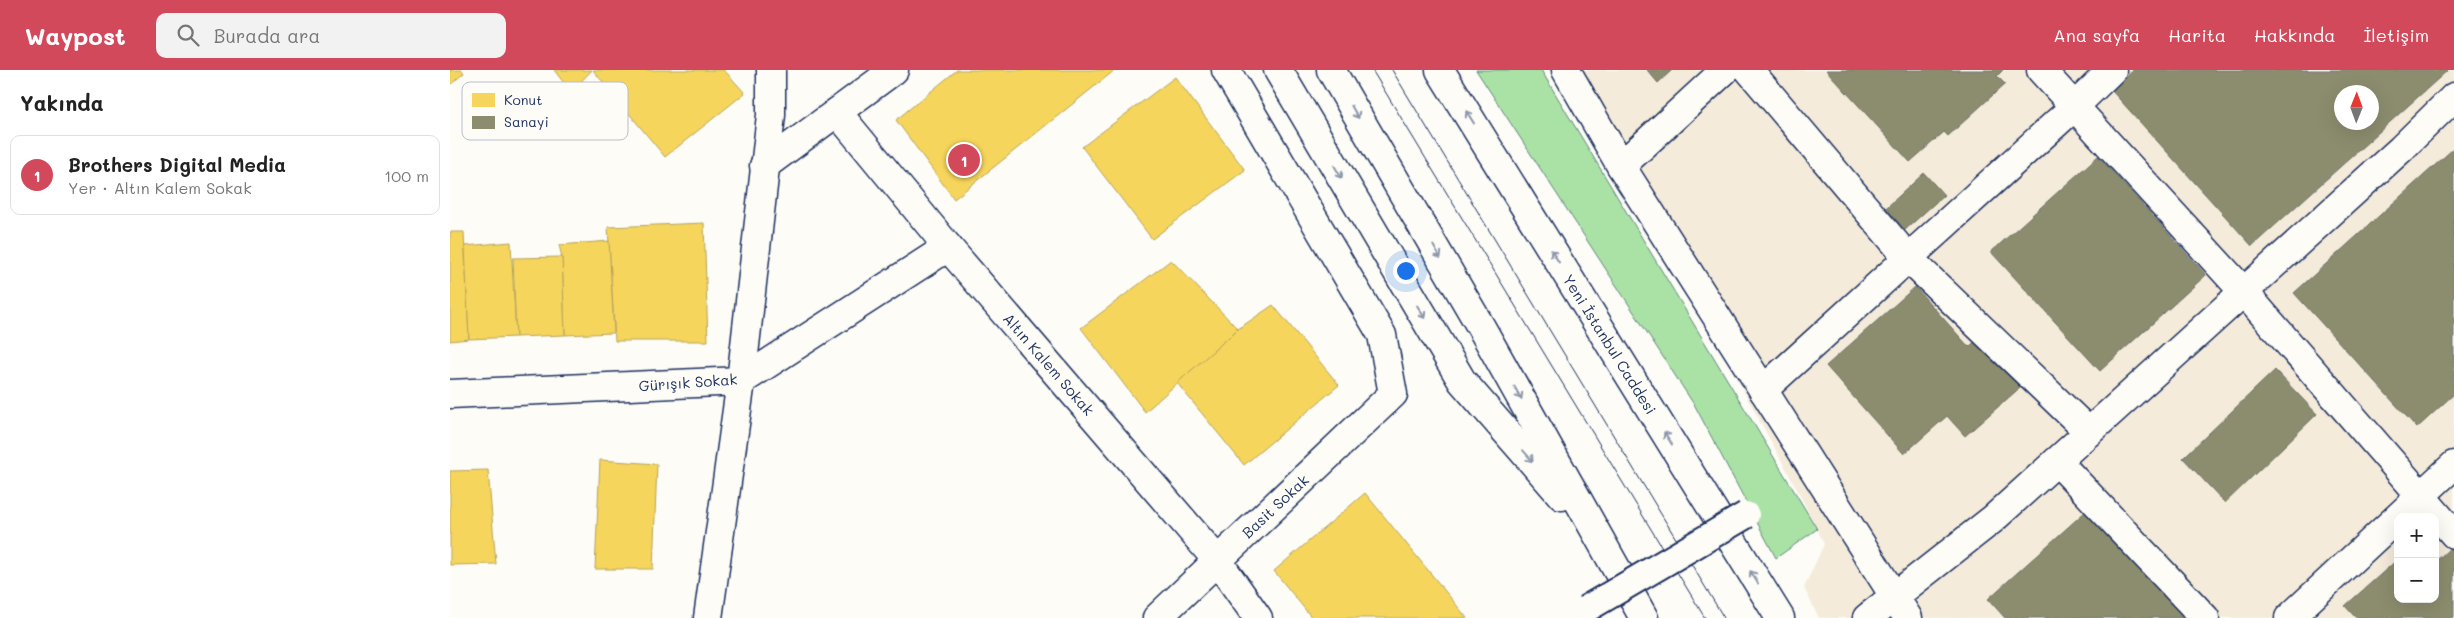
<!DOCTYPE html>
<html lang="tr">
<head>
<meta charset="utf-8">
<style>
  body { margin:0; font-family:Mali,sans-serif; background:#f2f2f2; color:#222 }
  .controls { position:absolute; right:15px; bottom:15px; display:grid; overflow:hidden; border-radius:10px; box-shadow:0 5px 20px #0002 }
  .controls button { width:45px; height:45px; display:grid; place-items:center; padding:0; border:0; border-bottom:1px solid #e0e0e0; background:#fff; color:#222; font:25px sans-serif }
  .compass { position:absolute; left:1884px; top:15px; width:45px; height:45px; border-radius:50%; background:#fff; box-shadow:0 5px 20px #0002; rotate:1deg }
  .you { position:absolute; left:955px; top:200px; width:18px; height:18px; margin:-12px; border:4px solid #fff; border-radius:50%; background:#1a73e8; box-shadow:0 0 0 8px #1a73e833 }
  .badge { display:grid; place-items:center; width:32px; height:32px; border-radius:50%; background:#d1495b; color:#fff; font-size:16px; font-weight:700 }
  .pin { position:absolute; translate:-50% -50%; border:2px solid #fff; box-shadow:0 1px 5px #0006 }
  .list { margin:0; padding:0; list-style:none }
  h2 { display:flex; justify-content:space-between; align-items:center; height:65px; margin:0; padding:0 20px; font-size:21px }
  h2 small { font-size:16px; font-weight:400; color:#767676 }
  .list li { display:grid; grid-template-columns:32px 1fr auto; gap:15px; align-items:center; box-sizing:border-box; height:80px; margin:0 10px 10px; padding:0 10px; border:1px solid #e0e0e0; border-radius:10px }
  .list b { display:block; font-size:19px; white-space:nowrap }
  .list p { margin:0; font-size:16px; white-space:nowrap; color:#767676 }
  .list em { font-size:16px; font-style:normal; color:#767676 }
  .icon { flex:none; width:28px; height:28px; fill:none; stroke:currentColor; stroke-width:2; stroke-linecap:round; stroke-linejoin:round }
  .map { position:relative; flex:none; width:2004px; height:548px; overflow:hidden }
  header { display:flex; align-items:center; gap:30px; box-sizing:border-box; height:70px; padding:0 25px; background:#d1495b; color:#fff }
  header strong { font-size:24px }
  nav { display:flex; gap:28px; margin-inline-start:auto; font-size:18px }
  .search { width:350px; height:45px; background:#f2f2f2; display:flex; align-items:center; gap:12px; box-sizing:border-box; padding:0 18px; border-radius:10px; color:#767676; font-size:19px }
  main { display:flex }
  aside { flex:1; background:#fff }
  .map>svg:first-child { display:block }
  .built { fill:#f5ebda; fill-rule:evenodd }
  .green { fill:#aae1a5; stroke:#628882 }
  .homes { fill:#f6d55c; stroke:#b4a35d }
  .industry { fill:#8c8c6e; stroke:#6a7069; fill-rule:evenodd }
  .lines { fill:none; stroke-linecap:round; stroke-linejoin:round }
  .minor-casing { stroke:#1b2f5e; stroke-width:31 }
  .primary-casing { stroke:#1b2f5e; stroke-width:31 }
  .minor { stroke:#fdfcf7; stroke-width:28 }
  .primary { stroke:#fdfcf7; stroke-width:28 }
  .tram { stroke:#1b2f5e; stroke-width:1 }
  .pedestrian-bridge-casing { stroke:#1b2f5e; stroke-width:30; stroke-linecap:butt }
  .pedestrian-bridge { stroke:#fdfcf7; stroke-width:26 }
  .oneway { stroke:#8c96aa }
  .labels { text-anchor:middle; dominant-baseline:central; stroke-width:5; stroke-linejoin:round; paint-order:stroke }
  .street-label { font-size:15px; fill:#1b2f5e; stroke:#fdfcf7 }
  .key { fill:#fdfcf7; stroke:#b9bec9; stroke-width:1 }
  .key-label { font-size:14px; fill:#1b2f5e }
</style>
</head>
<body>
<header>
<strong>Waypost</strong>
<div class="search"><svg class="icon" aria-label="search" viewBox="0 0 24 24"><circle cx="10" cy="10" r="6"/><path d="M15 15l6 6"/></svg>Burada ara</div>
<nav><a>Ana sayfa</a><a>Harita</a><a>Hakkında</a><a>İletişim</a></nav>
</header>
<main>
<aside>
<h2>Yakında<small></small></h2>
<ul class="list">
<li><span class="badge">1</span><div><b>Brothers Digital Media</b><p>Yer · Altın Kalem Sokak</p></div><em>100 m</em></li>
</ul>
</aside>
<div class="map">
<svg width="2004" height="548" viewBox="0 0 2004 548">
  <rect width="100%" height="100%" fill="#fdfcf7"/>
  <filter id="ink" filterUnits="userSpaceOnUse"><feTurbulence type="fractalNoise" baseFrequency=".02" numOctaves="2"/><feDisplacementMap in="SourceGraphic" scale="10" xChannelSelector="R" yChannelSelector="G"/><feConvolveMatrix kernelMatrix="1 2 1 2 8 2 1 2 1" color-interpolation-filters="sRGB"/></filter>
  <g filter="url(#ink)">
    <path class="built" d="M 1105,0 L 2004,0 L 2004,548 L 1369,548 L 1354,518 L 1374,474 L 1348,421 L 1274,285 ZM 1892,22 L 1922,22 L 1922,52 L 1892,52 ZM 1948,447 L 1985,447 L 1985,529 L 1948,529 Z"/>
    <polygon class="green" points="1026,0 1091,0 1367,459 1326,488 1245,336"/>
    <g class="homes">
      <polygon points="0,0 12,0 14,3 0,15"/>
      <polygon points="104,0 142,0 121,22"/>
      <polygon points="143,0 274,0 295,23 215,87"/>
      <polygon points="507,0 665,0 504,129 446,50"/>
      <polygon points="725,7 795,100 702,169 632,77"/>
      <polygon points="254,153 258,271 165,271 158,157"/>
      <polygon points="0,162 14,162 19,269 0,271"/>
      <polygon points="159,171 164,263 115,265 112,187 109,175"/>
      <polygon points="61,172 66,267 19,269 15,176"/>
      <polygon points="112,187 115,265 66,267 63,188"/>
      <polygon points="721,190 788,259 695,342 631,258"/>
      <polygon points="823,235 889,315 794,395 727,313 788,259"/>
      <polygon points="150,390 207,394 203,499 145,499"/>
      <polygon points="38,400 46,494 0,495 0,401"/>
      <polygon points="915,423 1017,548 862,548 824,501"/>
    </g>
    <g class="industry">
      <polygon points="1197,0 1222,0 1208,13"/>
      <polygon points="1376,0 1553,0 1547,6 1555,14 1498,66 1494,62 1460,92"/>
      <path d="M 1683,0 L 1998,0 L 1802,176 L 1661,20 ZM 1892,22 L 1922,22 L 1922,52 L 1892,52 Z"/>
      <polygon points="2004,78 2004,324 1967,358 1844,223"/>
      <polygon points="1648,86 1756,205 1650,301 1541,182"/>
      <polygon points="1474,103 1494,125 1455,160 1436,138"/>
      <polygon points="1465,217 1519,277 1530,267 1573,315 1515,366 1497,346 1454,384 1376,296"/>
      <polygon points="1825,300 1867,344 1775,433 1733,388"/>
      <polygon points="1637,440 1735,548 1555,548 1538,529"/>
      <polygon points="2000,478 2004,482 2004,548 1906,548 1895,536 1948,489 1948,529 1985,529 1985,492"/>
    </g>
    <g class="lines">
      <defs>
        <g id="minor">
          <polyline points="1116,0 1171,96 1275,0"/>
          <polyline points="1299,0 1458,188 1639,362"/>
          <polyline points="1591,0 1794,222 2004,464"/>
          <polyline points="387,42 498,177 767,490 808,548"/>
          <polyline points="314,96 444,0"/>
          <polyline points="1171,96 1458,548"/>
          <polyline points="1313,320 1624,37 1662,0"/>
          <polyline points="0,324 291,311 498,177"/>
          <polyline points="1607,391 1755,548"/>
          <polyline points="258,548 291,311 321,45 321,0"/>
          <polyline points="707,548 943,324 932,265 776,0"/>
          <polyline points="1417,548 1543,449 1951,79 2004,27"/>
          <polyline points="1839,548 2004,395"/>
        </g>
        <g id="primary">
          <polyline points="828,0 1012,311 1112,426"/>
          <polyline points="881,0 1031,257 1194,548"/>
          <polyline points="990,0 1330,548"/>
        </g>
      </defs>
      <use href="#minor" class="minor-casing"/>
      <use href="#primary" class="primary-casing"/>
      <use href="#minor" class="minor"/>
      <use href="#primary" class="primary"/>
      <g class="tram">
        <polyline points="922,0 1255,548"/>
        <polyline points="942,0 1274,548"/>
      </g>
      <defs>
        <polyline id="pedestrian-bridge" points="1136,539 1296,445"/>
      </defs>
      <use href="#pedestrian-bridge" class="pedestrian-bridge-casing"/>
      <use href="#pedestrian-bridge" class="pedestrian-bridge"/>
    </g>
    <defs><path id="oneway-shaft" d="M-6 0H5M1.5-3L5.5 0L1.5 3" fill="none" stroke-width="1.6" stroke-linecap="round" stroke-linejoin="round" transform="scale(1.25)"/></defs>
    <g class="oneway">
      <use href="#oneway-shaft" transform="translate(905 42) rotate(60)"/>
      <use href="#oneway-shaft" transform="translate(1020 47) rotate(-122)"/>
      <use href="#oneway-shaft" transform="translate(888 102) rotate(59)"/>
      <use href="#oneway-shaft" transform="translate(987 182) rotate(60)"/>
      <use href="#oneway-shaft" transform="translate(1105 186) rotate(-122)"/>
      <use href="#oneway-shaft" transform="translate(971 242) rotate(59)"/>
      <use href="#oneway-shaft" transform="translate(1068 323) rotate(61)"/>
      <use href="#oneway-shaft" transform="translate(1218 368) rotate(-122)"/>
      <use href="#oneway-shaft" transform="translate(1078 386) rotate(49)"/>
      <use href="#oneway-shaft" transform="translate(1304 507) rotate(-122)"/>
    </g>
  </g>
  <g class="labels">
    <g class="street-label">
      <text transform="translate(1160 274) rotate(58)">Yeni İstanbul Caddesi</text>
      <text transform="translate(599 294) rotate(49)">Altın Kalem Sokak</text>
      <text transform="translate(238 312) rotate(-4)">Gürışık Sokak</text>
      <text transform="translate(825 436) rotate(-43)">Basit Sokak</text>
    </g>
  </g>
  <rect x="12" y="12" width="166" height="58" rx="8" class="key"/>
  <rect x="22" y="23" width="23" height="14" fill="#f6d55c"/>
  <rect x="22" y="46" width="23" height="13" fill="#8c8c6e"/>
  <g class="key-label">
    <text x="54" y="35">Konut</text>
    <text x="54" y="57">Sanayi</text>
  </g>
</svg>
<div class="controls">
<button>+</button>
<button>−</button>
</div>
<svg class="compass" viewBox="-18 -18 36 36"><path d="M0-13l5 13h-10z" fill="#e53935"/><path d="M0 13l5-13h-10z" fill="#767676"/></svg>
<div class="you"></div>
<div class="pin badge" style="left:514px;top:90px">1</div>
</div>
</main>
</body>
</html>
